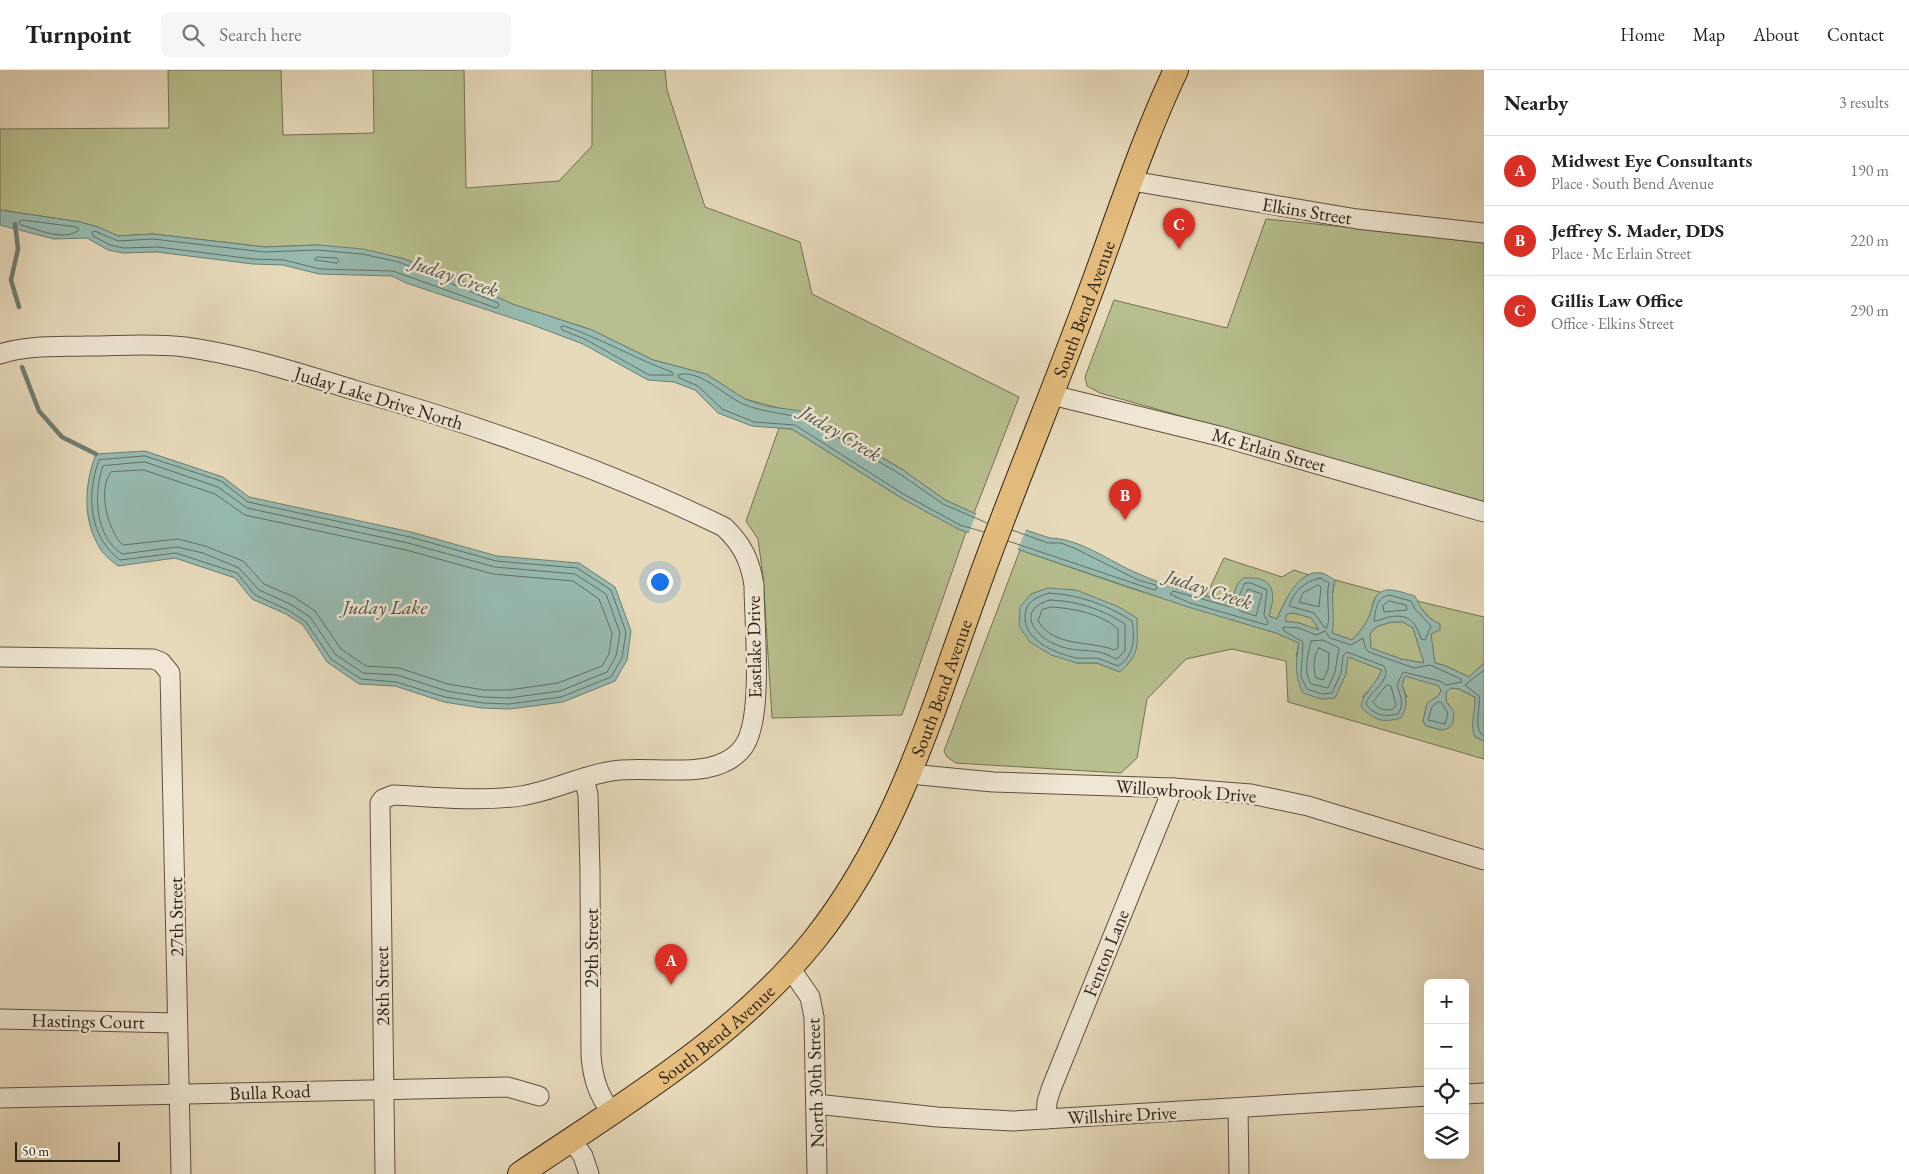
<!DOCTYPE html>
<html lang="en">
<head>
<meta charset="utf-8">
<style>
  body { margin:0; font-family:"EB Garamond",serif; background:#f6f6f6; color:#222 }
  .controls { position:absolute; right:15px; bottom:15px; display:grid; overflow:hidden; border-radius:8px; box-shadow:0 5px 20px #0002 }
  .controls button { width:45px; height:45px; display:grid; place-items:center; padding:0; border:0; border-bottom:1px solid #e0e0e0; background:#fff; color:#222; font:25px sans-serif }
  .scale { position:absolute; left:15px; bottom:12px; width:105px; box-sizing:border-box; padding-left:5px; border:2px solid #2d2319; border-top:0; font-size:14px; line-height:18px; white-space:nowrap; color:#2d2319; -webkit-text-stroke:4px #efe7d3; paint-order:stroke }
  .you { position:absolute; left:659px; top:511px; width:18px; height:18px; margin:-12px; border:4px solid #fff; border-radius:50%; background:#1a73e8; box-shadow:0 0 0 8px #1a73e833 }
  .badge { display:grid; place-items:center; width:32px; height:32px; border-radius:50%; background:#d93025; color:#fff; font-size:16px; font-weight:700 }
  .pin { position:absolute; translate:-50% -41px; filter:drop-shadow(0 1px 2px #0008) }
  .pin::after { content:''; position:absolute; top:26px; width:18px; height:15px; background:inherit; clip-path:polygon(0 0,100% 0,50% 100%) }
  .list { margin:0; padding:0; list-style:none }
  h2 { display:flex; justify-content:space-between; align-items:center; height:65px; margin:0; padding:0 20px; font-size:21px }
  h2 small { font-size:16px; font-weight:400; color:#767676 }
  .list li { display:grid; grid-template-columns:32px 1fr auto; gap:15px; align-items:center; box-sizing:border-box; height:70px; padding:0 20px; border-top:1px solid #e0e0e0 }
  .list b { display:block; font-size:19px; white-space:nowrap }
  .list p { margin:0; font-size:16px; white-space:nowrap; color:#767676 }
  .list em { font-size:16px; font-style:normal; color:#767676 }
  .icon { flex:none; width:28px; height:28px; fill:none; stroke:currentColor; stroke-width:2; stroke-linecap:round; stroke-linejoin:round }
  .map { position:relative; flex:none; width:1484px; height:1104px; overflow:hidden }
  header { display:flex; align-items:center; gap:30px; box-sizing:border-box; height:70px; padding:0 25px; background:#fff; border-bottom:1px solid #e0e0e0 }
  header strong { font-size:24px }
  nav { display:flex; gap:28px; margin-inline-start:auto; font-size:18px }
  .search { width:350px; height:45px; background:#f6f6f6; display:flex; align-items:center; gap:12px; box-sizing:border-box; padding:0 18px; border-radius:8px; color:#767676; font-size:19px }
  main { display:flex }
  aside { flex:1; background:#fff }
  .map>svg:first-child { display:block }
  .green { fill:#b7bf8e; stroke:#727154; fill-rule:evenodd }
  .water { fill:#97bbb1; stroke:#6d7e74; fill-rule:evenodd }
  .pier { fill:#e7dabb }
  .lines { fill:none; stroke-linecap:round; stroke-linejoin:round }
  .shore { stroke:#626f65; stroke-width:1 }
  .stream { stroke:#6d7e74; stroke-width:4.5 }
  .minor-casing { stroke:#5c5142; stroke-width:21 }
  .major-casing { stroke:#2d2319; stroke-width:26 }
  .minor { stroke:#efe7d3; stroke-width:19 }
  .major { stroke:#e4bd7e; stroke-width:24 }
  .labels { text-anchor:middle; dominant-baseline:central; stroke-width:5; stroke-linejoin:round; paint-order:stroke }
  .street-label { font-size:19px; fill:#2d2319; stroke:#efe7d3 }
  .water-label { font-size:20px; font-style:italic; fill:#4d5147; stroke:#efe7d3 }
</style>
</head>
<body>
<header>
<strong>Turnpoint</strong>
<div class="search"><svg class="icon" aria-label="search" viewBox="0 0 24 24"><circle cx="10" cy="10" r="6"/><path d="M15 15l6 6"/></svg>Search here</div>
<nav><a>Home</a><a>Map</a><a>About</a><a>Contact</a></nav>
</header>
<main>
<div class="map">
<svg width="1484" height="1104" viewBox="0 0 1484 1104">
  <rect width="100%" height="100%" fill="#e7dabb"/>
  <filter id="stains"><feTurbulence type="fractalNoise" baseFrequency=".004" numOctaves="4"/><feColorMatrix values="0 0 0 0 .2 0 0 0 0 .09 0 0 0 0 .02 0 0 0 .5 -.17"/></filter>
  <radialGradient id="worn" r=".72"><stop offset=".6" stop-color="#630" stop-opacity="0"/><stop offset="1" stop-color="#630" stop-opacity=".3"/></radialGradient>
  <g class="green">
    <polygon points="168,0 281,0 283,65 374,63 373,0 464,0 466,118 559,111 592,76 592,0 665,0 667,20 705,137 800,172 812,224 1019,327 974,443 945,430 903,400 816,348 745,329 706,304 653,290 592,260 512,234 470,214 401,188 318,175 265,177 153,164 118,166 98,157 80,152 0,140 0,59 169,58"/>
    <polygon points="1266,149 1484,171 1484,432 1100,323 1087,316 1085,307 1114,230 1227,258"/>
    <polygon points="779,358 792,359 903,429 966,462 902,645 772,648 763,506 758,469 746,451"/>
    <path d="M 1020,480 L 1130,518 L 1276,563 L 1299,573 L 1296,586 L 1346,604 L 1347,586 L 1382,600 L 1374,615 L 1362,627 L 1407,627 L 1402,615 L 1405,606 L 1439,615 L 1441,621 L 1438,626 L 1427,634 L 1423,651 L 1426,656 L 1442,660 L 1450,636 L 1446,631 L 1446,622 L 1450,618 L 1459,619 L 1475,627 L 1475,667 L 1484,671 L 1484,689 L 1288,632 L 1286,591 L 1232,579 L 1186,589 L 1147,629 L 1137,688 L 1121,703 L 956,693 L 947,687 L 944,681 ZM 1137,568 L 1120,602 L 1097,593 L 1077,593 Z"/>
    <path d="M 1224,488 L 1282,507 L 1294,500 L 1309,505 C 1292,517 1285,530 1277,549 L 1269,546 L 1271,537 L 1238,513 L 1231,532 L 1206,526 Z"/>
    <path d="M 1335,510 L 1380,522 C 1372,529 1373,535 1370,544 C 1367,553 1359,563 1352,570 L 1332,563 L 1331,533 Z"/>
    <polygon points="1417,531 1484,547 1484,593 1469,607 1446,596 1435,593 1431,572 1433,551 1419,536"/>
    <polygon points="1294,543 1312,548 1319,561 1300,553 1284,551 1287,544"/>
    <polygon points="1391,552 1403,552 1413,558 1424,593 1401,589 1370,578 1370,564 1376,557"/>
  </g>
  <g class="water">
    <path d="M 0,140 L 80,152 L 98,157 L 118,166 L 153,164 L 265,177 L 318,175 L 363,179 L 401,188 L 470,214 L 512,234 L 592,260 L 653,290 L 706,304 L 745,329 L 765,336 L 801,341 L 903,400 L 945,430 L 974,443 L 1050,468 C 1082,469 1110,492 1139,504 C 1168,517 1200,525 1231,532 L 1238,513 L 1243,508 C 1273,506 1277,520 1269,546 L 1277,549 C 1284,533 1298,499 1321,503 C 1325,503 1331,508 1335,510 C 1329,528 1336,544 1332,563 L 1352,570 C 1359,563 1367,553 1370,544 C 1374,534 1373,522 1387,520 C 1395,519 1407,524 1415,526 C 1421,539 1426,548 1440,554 L 1440,560 L 1431,564 L 1435,593 L 1446,596 L 1469,607 L 1484,593 L 1484,671 L 1475,667 C 1469,654 1476,641 1475,627 L 1459,619 L 1451,618 L 1446,622 L 1446,631 L 1454,642 L 1453,653 L 1449,658 L 1442,660 L 1426,656 L 1423,651 L 1427,633 L 1438,626 L 1441,621 L 1439,616 L 1405,606 L 1402,615 C 1407,628 1408,636 1401,648 C 1382,653 1376,651 1361,637 C 1363,622 1376,615 1382,600 L 1348,587 L 1346,604 L 1335,628 L 1321,629 L 1303,623 C 1294,605 1296,592 1299,573 L 1276,563 L 1188,537 L 958,459 L 903,429 L 792,359 L 752,356 L 718,343 L 695,320 L 674,312 L 648,310 L 583,274 L 530,254 L 406,213 L 392,206 L 319,204 L 283,195 L 253,194 L 157,182 L 123,183 L 108,180 L 87,168 L 54,169 L 0,155 ZM 1294,543 L 1311,548 L 1319,560 L 1299,553 L 1285,551 L 1287,544 ZM 1391,552 L 1403,552 L 1413,558 L 1424,593 L 1401,589 L 1371,578 L 1370,564 L 1376,557 Z"/>
    <path d="M 145,381 L 223,407 L 249,427 L 411,462 L 497,486 L 579,493 L 615,517 L 631,561 L 627,590 L 615,611 L 563,632 L 510,639 L 482,638 L 444,632 L 395,616 L 359,614 L 327,592 L 303,555 L 286,544 L 252,529 L 235,508 L 175,488 L 118,496 C 112,491 105,486 101,480 C 82,451 84,415 96,384 Z"/>
    <path d="M 1048,518 L 1076,520 L 1119,537 L 1137,548 C 1137,575 1141,583 1120,602 L 1097,593 L 1077,593 L 1051,585 L 1030,572 L 1019,556 L 1020,537 L 1031,524 Z"/>
  </g>
  <polygon class="pier" points="977,442 1027,457 1017,481 968,465"/>
  <g class="lines">
    <g class="shore">
      <path d="M 22,150 L 77,157 L 79,160 C 63,172 38,159 21,155 L 19,152 Z"/>
      <polygon points="95,161 118,171 153,169 264,182 317,180 362,184 399,192 498,233 499,236 496,238 393,201 320,199 284,190 253,189 158,177 124,178 110,175 93,166 92,163"/>
      <polygon points="317,187 337,188 339,191 337,193 315,190"/>
      <path d="M 564,256 C 601,268 635,289 672,302 L 673,305 L 649,305 L 585,269 L 562,260 L 561,257 Z"/>
      <path d="M 145,386 L 221,411 L 248,432 L 410,467 L 496,491 L 577,498 L 611,520 L 626,562 L 622,588 L 611,607 L 561,627 L 509,634 L 483,633 L 445,627 L 396,612 L 361,609 L 331,589 L 306,552 L 288,540 L 255,525 L 237,503 L 176,483 L 120,490 C 89,467 86,425 99,390 Z"/>
      <path d="M 145,392 L 218,417 L 247,438 L 408,473 L 495,497 L 575,504 L 606,524 L 620,563 L 616,586 L 607,602 L 560,621 L 509,628 L 483,627 L 447,621 L 397,605 L 363,603 L 335,584 L 310,547 L 290,534 L 259,520 L 239,498 L 203,483 L 177,477 L 122,484 C 95,466 93,425 103,396 Z"/>
      <path d="M 144,400 L 215,424 L 245,445 L 406,480 L 493,504 L 573,511 L 599,529 L 612,563 L 609,584 L 602,596 L 558,613 L 509,620 L 484,620 L 448,614 L 399,598 L 366,596 L 341,579 L 315,541 L 294,527 L 264,514 L 243,491 L 205,476 L 178,469 L 123,475 C 108,462 97,419 111,402 Z"/>
      <path d="M 984,462 L 960,455 L 905,425 L 795,355 L 754,352 L 722,339 L 698,316 L 679,308 L 678,305 C 698,298 725,326 743,334 C 766,344 791,342 813,353 L 900,404 L 943,434 L 987,453"/>
      <polyline points="1008,471 1154,520 1157,519 1156,515 1138,510 1074,478 1061,473 1048,473 1012,460"/>
      <path d="M 1320,508 L 1329,513 C 1325,527 1332,551 1326,559 L 1314,543 L 1289,536 C 1294,521 1305,511 1320,508 Z"/>
      <polygon points="1245,513 1251,513 1267,520 1264,545 1268,552 1267,555 1190,533 1170,524 1173,521 1231,537 1236,533"/>
      <polygon points="1318,515 1321,517 1319,537 1299,532 1303,523"/>
      <polygon points="1248,519 1262,524 1256,546 1240,541"/>
      <path d="M 1049,523 C 1079,525 1106,534 1132,551 C 1135,568 1134,587 1118,596 C 1112,594 1106,591 1100,589 C 1092,587 1084,589 1076,588 C 1055,583 1023,570 1025,545 C 1026,531 1037,527 1049,523 Z"/>
      <path d="M 1389,525 L 1411,531 L 1415,539 L 1431,556 L 1425,570 L 1421,569 C 1416,553 1409,543 1389,547 C 1384,548 1380,551 1374,551 C 1376,539 1376,528 1389,525 Z"/>
      <path d="M 1050,530 C 1077,531 1102,539 1125,554 L 1125,581 L 1117,589 C 1111,587 1105,583 1099,582 C 1083,579 1074,582 1057,575 C 1033,566 1016,539 1050,530 Z"/>
      <polygon points="1389,531 1406,535 1407,540 1384,542 1383,536"/>
      <path d="M 1051,537 C 1073,538 1102,544 1118,559 L 1118,578 L 1114,580 C 1089,570 1055,578 1038,551 L 1042,540 Z"/>
      <path d="M 1286,557 L 1299,558 L 1316,565 L 1325,561 L 1330,568 L 1351,575 L 1363,568 L 1366,579 L 1369,582 L 1414,598 L 1430,595 L 1461,609 L 1462,612 L 1446,615 L 1440,611 L 1403,602 L 1397,615 C 1400,626 1405,633 1398,644 C 1385,647 1375,646 1366,634 C 1368,622 1393,610 1384,596 L 1347,582 L 1343,586 L 1341,603 L 1332,623 L 1322,624 L 1307,619 L 1301,607 L 1303,572 L 1284,561 L 1283,558 Z"/>
      <path d="M 1311,571 L 1323,570 L 1339,578 L 1335,602 L 1328,618 L 1311,614 C 1303,601 1308,585 1311,571 Z"/>
      <path d="M 1319,578 L 1329,583 L 1328,600 L 1323,610 L 1316,608 C 1313,600 1313,585 1319,578 Z"/>
      <path d="M 1484,600 L 1465,615 L 1479,626 C 1481,639 1472,660 1484,666"/>
      <path d="M 1387,615 L 1391,616 L 1396,635 L 1393,639 C 1386,641 1378,640 1373,632 Z"/>
      <polygon points="1438,632 1441,632 1448,643 1445,654 1428,650 1432,637"/>
    </g>
    <g class="stream">
      <polyline points="15,154 18,179 11,210 19,237"/>
      <polyline points="22,297 39,341 62,367 96,384"/>
    </g>
    <defs>
      <g id="minor">
        <polyline points="1132,111 1357,149 1484,163"/>
        <path d="M 0,284 C 27,275 59,277 87,276 C 119,276 153,273 185,277 C 243,285 299,303 354,320 C 481,356 605,399 724,457 C 742,474 750,490 754,515 C 754,553 764,647 744,676 C 718,714 651,694 612,701 C 581,706 552,721 521,726 C 479,732 435,727 393,725 L 383,729 L 380,733 L 385,1104"/>
        <polyline points="1052,325 1219,366 1484,442"/>
        <polyline points="0,587 153,589 161,592 170,603 181,1104"/>
        <polyline points="910,704 993,712 1173,718 1251,724 1308,736 1484,790"/>
        <path d="M 584,708 L 588,725 L 590,801 L 591,986 C 593,1009 598,1024 611,1042"/>
        <polyline points="790,898 810,927 814,947 817,1104"/>
        <polyline points="0,949 176,953"/>
        <polyline points="1465,1024 1484,1023"/>
        <polyline points="0,1028 508,1017 539,1026"/>
        <polyline points="816,1034 937,1047 1013,1051 1428,1026"/>
        <polyline points="1238,1039 1239,1104"/>
        <polyline points="1046,1049 1047,1032 1051,1019 1173,718"/>
        <polyline points="571,1069 583,1086 589,1104"/>
      </g>
      <g id="major">
        <path id="s1" d="M 520,1104 C 623,1034 736,968 815,869 C 896,767 932,642 976,521 C 1010,425 1050,331 1085,236 C 1115,157 1140,76 1176,0"/>
      </g>
    </defs>
    <use href="#minor" class="minor-casing"/>
    <use href="#major" class="major-casing"/>
    <use href="#minor" class="minor"/>
    <use href="#major" class="major"/>
  </g>
  <g class="labels">
    <g class="street-label">
      <text transform="translate(1307 141) rotate(9)">Elkins Street</text>
      <text stroke="none"><textPath href="#s1" startOffset="1066">South Bend Avenue</textPath></text>
      <text transform="translate(379 328) rotate(17)">Juday Lake Drive North</text>
      <text transform="translate(1269 380) rotate(16)">Mc Erlain Street</text>
      <text transform="translate(754 577) rotate(-91)">Eastlake Drive</text>
      <text stroke="none"><textPath href="#s1" startOffset="661">South Bend Avenue</textPath></text>
      <text transform="translate(1186 721) rotate(4)">Willowbrook Drive</text>
      <text transform="translate(176 847) rotate(-91)">27th Street</text>
      <text transform="translate(591 878) rotate(-90)">29th Street</text>
      <text transform="translate(1106 883) rotate(-68)">Fenton Lane</text>
      <text transform="translate(382 916) rotate(-91)">28th Street</text>
      <text transform="translate(88 951) rotate(1)">Hastings Court</text>
      <text stroke="none"><textPath href="#s1" startOffset="241">South Bend Avenue</textPath></text>
      <text transform="translate(815 1013) rotate(-92)">North 30th Street</text>
      <text transform="translate(270 1022) rotate(-2)">Bulla Road</text>
      <text transform="translate(1122 1045) rotate(-3)">Willshire Drive</text>
    </g>
    <g class="water-label">
      <text transform="translate(455 206) rotate(19)">Juday Creek</text>
      <text transform="translate(841 363) rotate(31)">Juday Creek</text>
      <text transform="translate(1209 519) rotate(18)">Juday Creek</text>
      <text x="385" y="537">Juday Lake</text>
    </g>
  </g>
  <rect width="100%" height="100%" filter="url(#stains)"/>
  <rect width="100%" height="100%" fill="url(#worn)"/>
</svg>
<div class="controls">
<button>+</button>
<button>−</button>
<button><svg class="icon" aria-label="locate" viewBox="0 0 24 24"><circle cx="12" cy="12" r="6"/><path d="M12 2v4M12 18v4M2 12h4M18 12h4"/></svg></button>
<button><svg class="icon" aria-label="layers" viewBox="0 0 24 24"><path d="M12 4l9 5-9 5-9-5zM3 14l9 5 9-5"/></svg></button>
</div>
<div class="scale">50 m</div>
<div class="you"></div>
<div class="pin badge" style="left:671px;top:915px">A</div>
<div class="pin badge" style="left:1125px;top:450px">B</div>
<div class="pin badge" style="left:1179px;top:179px">C</div>
</div>
<aside>
<h2>Nearby<small>3 results</small></h2>
<ul class="list">
<li><span class="badge">A</span><div><b>Midwest Eye Consultants</b><p>Place · South Bend Avenue</p></div><em>190 m</em></li>
<li><span class="badge">B</span><div><b>Jeffrey S. Mader, DDS</b><p>Place · Mc Erlain Street</p></div><em>220 m</em></li>
<li><span class="badge">C</span><div><b>Gillis Law Office</b><p>Office · Elkins Street</p></div><em>290 m</em></li>
</ul>
</aside>
</main>
</body>
</html>
